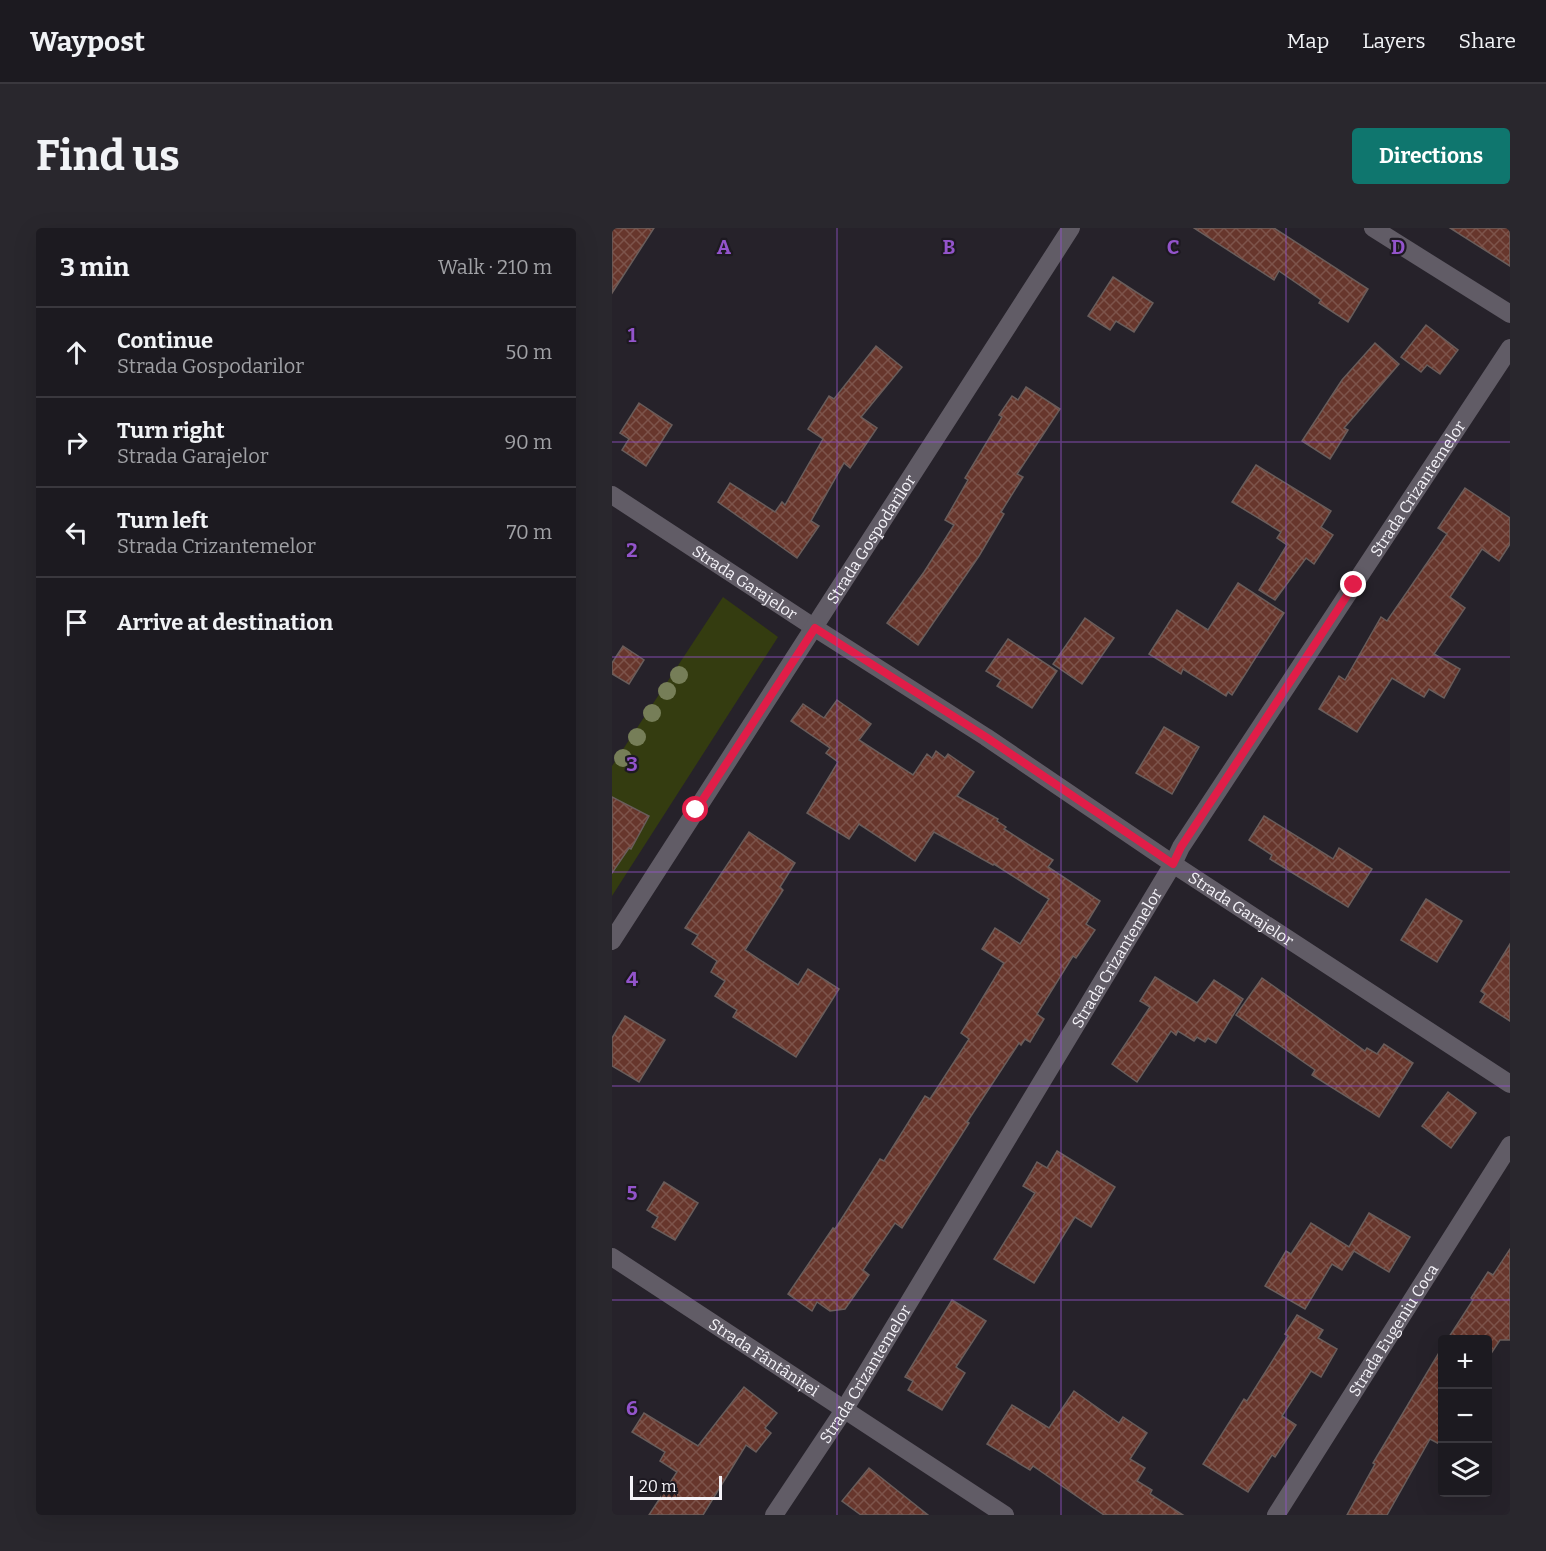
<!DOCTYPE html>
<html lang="en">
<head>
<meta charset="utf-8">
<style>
  body { margin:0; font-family:Bitter,serif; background:#29272d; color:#f1f3f6 }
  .controls { position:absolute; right:18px; bottom:18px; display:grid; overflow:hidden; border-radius:6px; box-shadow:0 6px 24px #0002 }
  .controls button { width:54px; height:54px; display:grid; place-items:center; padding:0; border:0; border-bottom:2px solid #3a383e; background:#1c1a20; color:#f1f3f6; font:30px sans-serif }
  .scale { position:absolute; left:18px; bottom:15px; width:92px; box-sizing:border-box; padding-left:6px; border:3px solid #f5f3f9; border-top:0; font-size:16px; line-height:21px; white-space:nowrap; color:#f5f3f9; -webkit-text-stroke:4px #1d1921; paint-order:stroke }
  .stop { position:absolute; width:18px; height:18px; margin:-14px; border:4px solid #e11d48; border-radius:50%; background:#fff }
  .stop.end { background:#e11d48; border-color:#fff; box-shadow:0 2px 6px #0008 }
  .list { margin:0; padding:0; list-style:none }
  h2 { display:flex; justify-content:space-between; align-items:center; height:78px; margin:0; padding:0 24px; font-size:26px }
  h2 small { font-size:20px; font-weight:400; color:#a0a1a5 }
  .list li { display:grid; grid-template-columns:39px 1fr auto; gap:18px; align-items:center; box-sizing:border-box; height:90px; padding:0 24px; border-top:2px solid #3a383e }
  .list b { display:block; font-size:22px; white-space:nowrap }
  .list p { margin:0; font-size:20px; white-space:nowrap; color:#a0a1a5 }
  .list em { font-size:20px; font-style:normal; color:#a0a1a5 }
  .icon { flex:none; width:33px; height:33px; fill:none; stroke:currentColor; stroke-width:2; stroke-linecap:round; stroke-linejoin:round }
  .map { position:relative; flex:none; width:898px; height:1287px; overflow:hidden; border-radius:6px }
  header { display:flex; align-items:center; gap:36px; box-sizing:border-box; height:84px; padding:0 30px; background:#1c1a20; border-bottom:2px solid #3a383e }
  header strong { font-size:28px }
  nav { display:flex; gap:33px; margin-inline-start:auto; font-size:21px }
  .intro { display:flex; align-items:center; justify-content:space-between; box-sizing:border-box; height:144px; padding:0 36px }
  h1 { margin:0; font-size:42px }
  .button { padding:15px 27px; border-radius:6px; background:#0f766e; color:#fff; font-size:21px; font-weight:700 }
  main { display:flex; gap:36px; padding:0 36px }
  aside { flex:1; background:#1c1a20; border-radius:6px; box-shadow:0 6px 24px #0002 }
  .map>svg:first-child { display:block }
  .green { fill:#343c10 }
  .building { fill:url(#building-cross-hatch); stroke:#695d5b; stroke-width:1.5 }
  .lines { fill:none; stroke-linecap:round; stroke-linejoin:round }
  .minor { stroke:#615c66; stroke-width:18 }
  .tree { fill:#767e58 }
  .route { stroke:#e11d48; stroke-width:8 }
  .grid { fill:none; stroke:#9354cb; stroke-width:1.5; stroke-opacity:0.55 }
  .labels { text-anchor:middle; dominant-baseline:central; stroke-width:4.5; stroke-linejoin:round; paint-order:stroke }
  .street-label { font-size:16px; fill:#f5f3f9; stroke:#1d1921 }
  .grid-label { font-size:20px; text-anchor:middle; font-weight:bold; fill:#9354cb; stroke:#1d1921; stroke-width:4.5; stroke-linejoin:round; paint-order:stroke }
</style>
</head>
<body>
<header>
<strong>Waypost</strong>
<nav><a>Map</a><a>Layers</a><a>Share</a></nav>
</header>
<div class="intro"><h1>Find us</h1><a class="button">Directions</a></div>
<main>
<aside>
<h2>3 min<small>Walk · 210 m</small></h2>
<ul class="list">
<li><svg class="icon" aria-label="ahead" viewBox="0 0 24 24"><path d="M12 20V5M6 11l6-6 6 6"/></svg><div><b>Continue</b><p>Strada Gospodarilor</p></div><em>50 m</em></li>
<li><svg class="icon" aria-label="right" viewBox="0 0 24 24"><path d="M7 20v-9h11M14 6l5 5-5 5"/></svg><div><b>Turn right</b><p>Strada Garajelor</p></div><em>90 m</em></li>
<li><svg class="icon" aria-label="left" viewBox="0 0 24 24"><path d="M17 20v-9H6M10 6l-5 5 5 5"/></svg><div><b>Turn left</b><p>Strada Crizantemelor</p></div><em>70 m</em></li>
<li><svg class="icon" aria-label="arrive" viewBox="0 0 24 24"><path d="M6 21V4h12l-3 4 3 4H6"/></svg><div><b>Arrive at destination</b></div></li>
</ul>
</aside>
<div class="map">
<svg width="898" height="1287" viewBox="0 0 898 1287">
  <defs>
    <pattern id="building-cross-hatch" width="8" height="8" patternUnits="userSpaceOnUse" patternTransform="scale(1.5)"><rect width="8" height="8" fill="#67362c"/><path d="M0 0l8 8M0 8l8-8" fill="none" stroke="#7d544b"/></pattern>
  </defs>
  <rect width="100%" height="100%" fill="#26222a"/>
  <polygon class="green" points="111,369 166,409 0,668 0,538"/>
  <g class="building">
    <polygon points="0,0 42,0 0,65"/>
    <polygon points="582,0 662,0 756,61 736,94 707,75 709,72 667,43 662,52"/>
    <polygon points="838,0 898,0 898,38"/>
    <polygon points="501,49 541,75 522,104 504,93 498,102 476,88"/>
    <polygon points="814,97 846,122 828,146 815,137 809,144 789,129"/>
    <polygon points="763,115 787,136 732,200 736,202 718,231 690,213 730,152"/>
    <polygon points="264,118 290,139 249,189 265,200 238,240 232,235 199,293 207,298 185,330 106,274 118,255 163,284 170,274 173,277 211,211 196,201 217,168 222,171"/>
    <polygon points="414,159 448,181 405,246 411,249 389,284 392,286 367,328 306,417 275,395 312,344 342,297 333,292 356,252 353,250 390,189 387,187 400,168 406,172"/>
    <polygon points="27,175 60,197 34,238 10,222 17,211 8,205"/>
    <polygon points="644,237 719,283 709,299 721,307 702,336 694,330 663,372 647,362 675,317 665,310 669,304 620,274"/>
    <polygon points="853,260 898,290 898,316 887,333 870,321 838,369 853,380 822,426 848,441 832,470 817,461 812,469 780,450 745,504 707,481 727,448 733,452 769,389 775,393 835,306 826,300"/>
    <polygon points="626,355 672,385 620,467 616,464 614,468 571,441 569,446 537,426 565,382 596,402"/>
    <polygon points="473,390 502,410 470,456 441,436"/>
    <polygon points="396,411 445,443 420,480 385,458 389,452 374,443"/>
    <polygon points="11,418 32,432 17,456 0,446 0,435"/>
    <polygon points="225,472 259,496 247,512 301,547 315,526 320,530 324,523 333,530 336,526 362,544 345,568 386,591 385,593 394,599 392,601 441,632 436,639 488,673 474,696 483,702 464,730 461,728 425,786 432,791 418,814 413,811 409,817 407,815 355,894 357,895 290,1000 283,995 251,1042 257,1047 233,1081 218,1083 205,1074 200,1083 176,1066 221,1000 223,1001 268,931 272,933 313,868 318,871 357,811 349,805 392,735 370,721 383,700 408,716 437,671 382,636 381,637 322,604 303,633 247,596 237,611 195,585 226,534 214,525 218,520 179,493 191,476 212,490"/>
    <polygon points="552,499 587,519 560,566 524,545"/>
    <polygon points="0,569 37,588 19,621 17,620 0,645"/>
    <polygon points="652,588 721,631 727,620 760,641 736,679 658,631 660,627 637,612"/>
    <polygon points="137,604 183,635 168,659 171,662 133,722 186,757 196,741 227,761 184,829 121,789 125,782 103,768 113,753 99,744 105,733 80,716 86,707 73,700"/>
    <polygon points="814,671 850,693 825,734 789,712"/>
    <polygon points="898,716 898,793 868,774 873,766 869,763"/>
    <polygon points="543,749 585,775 602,752 631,771 604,815 596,810 593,814 585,809 582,813 566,803 564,807 559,803 525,854 500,836 538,779 528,773"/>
    <polygon points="650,750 753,823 755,820 765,826 772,816 801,835 767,889 700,847 703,842 624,787"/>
    <polygon points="13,788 53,812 27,854 0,838 0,810"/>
    <polygon points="836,864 864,885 839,920 810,898"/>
    <polygon points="445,923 503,959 479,999 463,989 422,1055 382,1031 423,965 411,958 425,934 435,940"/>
    <polygon points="52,954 86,975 63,1012 40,999 46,989 35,982"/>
    <polygon points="757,985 798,1009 777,1044 742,1023 730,1042 720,1036 693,1081 653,1058 674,1023 679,1026 699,995 737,1019"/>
    <polygon points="898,1021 898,1112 888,1112 876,1130 876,1112 835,1112 861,1072 859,1070 876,1044 881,1047"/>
    <polygon points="340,1072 374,1093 344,1139 353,1145 330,1182 296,1162 301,1153 293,1149"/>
    <polygon points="685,1087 711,1102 706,1110 725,1121 709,1149 699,1143 670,1188 684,1197 663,1229 660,1227 636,1264 591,1236 632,1171 635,1173 676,1108 673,1106"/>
    <polygon points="831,1118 831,1218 818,1211 775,1287 735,1287 763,1236 761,1235"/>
    <polygon points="132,1159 165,1185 153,1200 159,1205 144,1224 134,1217 91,1287 37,1287 65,1244 48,1233 53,1224 20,1204 32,1185 86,1218"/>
    <polygon points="462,1163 507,1195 511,1189 535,1205 518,1231 533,1240 525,1253 540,1262 538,1266 571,1287 492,1287 421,1238 418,1242 375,1216 400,1177 437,1200"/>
    <polygon points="257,1240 316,1287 249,1287 230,1273"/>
  </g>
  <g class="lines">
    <g class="minor">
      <polyline points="761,0 898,86"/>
      <path id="s1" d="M 0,267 L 203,400 L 374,509 L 561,636 L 898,856"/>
      <path id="s2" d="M 0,713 L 459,0"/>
      <path id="s3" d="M 0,1029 L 393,1287"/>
      <path id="s4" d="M 162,1287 L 232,1182 L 561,636 L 569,619 L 898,120"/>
      <path id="s5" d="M 664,1287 L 898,917"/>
    </g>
  </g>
  <g class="tree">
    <circle cx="67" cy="447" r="9"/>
    <circle cx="55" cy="463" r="9"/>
    <circle cx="40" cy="485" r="9"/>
    <circle cx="25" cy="509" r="9"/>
    <circle cx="11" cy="530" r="9"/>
  </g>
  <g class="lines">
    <polyline class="route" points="84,582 203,400 374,509 561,636 569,619 742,357"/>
  </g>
  <path class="grid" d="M 225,0 L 225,1287M 449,0 L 449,1287M 674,0 L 674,1287M 0,214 L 898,214M 0,429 L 898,429M 0,644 L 898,644M 0,858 L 898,858M 0,1072 L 898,1072"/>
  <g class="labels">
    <g class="street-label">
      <text stroke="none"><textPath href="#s4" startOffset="1212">Strada Crizantemelor</textPath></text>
      <text stroke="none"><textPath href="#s2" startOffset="478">Strada Gospodarilor</textPath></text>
      <text stroke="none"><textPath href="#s1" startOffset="159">Strada Garajelor</textPath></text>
      <text stroke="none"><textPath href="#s1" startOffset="753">Strada Garajelor</textPath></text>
      <text stroke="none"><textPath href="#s4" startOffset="654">Strada Crizantemelor</textPath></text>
      <text stroke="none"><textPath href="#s5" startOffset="219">Strada Eugeniu Coca</textPath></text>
      <text stroke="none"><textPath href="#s3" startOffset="182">Strada Fântâniței</textPath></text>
      <text stroke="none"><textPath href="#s4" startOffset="168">Strada Crizantemelor</textPath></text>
    </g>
  </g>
  <g class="grid-label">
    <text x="112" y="26">A</text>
    <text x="337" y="26">B</text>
    <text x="561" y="26">C</text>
    <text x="786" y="26">D</text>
    <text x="20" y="114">1</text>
    <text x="20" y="329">2</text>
    <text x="20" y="543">3</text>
    <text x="20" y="758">4</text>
    <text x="20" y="972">5</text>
    <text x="20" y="1187">6</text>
  </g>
</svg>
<div class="controls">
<button>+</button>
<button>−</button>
<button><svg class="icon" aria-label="layers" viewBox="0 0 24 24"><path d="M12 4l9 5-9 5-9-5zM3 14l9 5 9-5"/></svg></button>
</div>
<div class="scale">20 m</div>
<div class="stop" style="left:84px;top:582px"></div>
<div class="stop end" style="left:742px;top:357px"></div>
</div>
</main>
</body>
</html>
